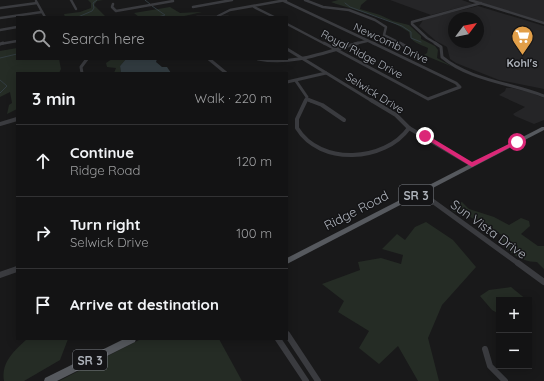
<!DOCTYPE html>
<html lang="en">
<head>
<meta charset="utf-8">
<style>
  body { margin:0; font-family:Quicksand,sans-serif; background:#1c1c1d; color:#f1f3f6 }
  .controls { position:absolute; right:12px; bottom:12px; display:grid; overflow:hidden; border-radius:0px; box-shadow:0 2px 10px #0003 }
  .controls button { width:36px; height:36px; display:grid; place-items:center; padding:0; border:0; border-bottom:1px solid #323234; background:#131314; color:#f1f3f6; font:20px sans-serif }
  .compass { position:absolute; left:448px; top:12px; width:36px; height:36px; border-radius:50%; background:#131314; box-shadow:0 2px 10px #0003; rotate:58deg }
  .stop { position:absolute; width:12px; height:12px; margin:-9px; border:3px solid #db2777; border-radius:50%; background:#fff }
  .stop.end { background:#db2777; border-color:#fff; box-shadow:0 1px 4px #0008 }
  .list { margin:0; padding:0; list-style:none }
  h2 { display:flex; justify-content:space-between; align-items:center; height:52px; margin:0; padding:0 16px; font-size:17px }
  h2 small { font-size:13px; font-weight:400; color:#9d9ea0 }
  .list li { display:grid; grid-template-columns:26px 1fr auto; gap:12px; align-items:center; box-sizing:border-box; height:72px; padding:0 16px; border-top:1px solid #323234 }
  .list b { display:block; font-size:15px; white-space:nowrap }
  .list p { margin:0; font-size:13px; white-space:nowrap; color:#9d9ea0 }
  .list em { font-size:13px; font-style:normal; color:#9d9ea0 }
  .icon { flex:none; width:22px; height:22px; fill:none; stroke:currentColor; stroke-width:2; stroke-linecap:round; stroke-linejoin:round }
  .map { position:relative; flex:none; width:544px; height:381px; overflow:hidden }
  .search { position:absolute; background:#131314; box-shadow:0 2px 10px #0003; left:16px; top:16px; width:272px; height:44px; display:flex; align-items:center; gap:10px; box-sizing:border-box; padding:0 14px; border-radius:0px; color:#9d9ea0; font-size:15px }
  .panel { position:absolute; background:#131314; box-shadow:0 2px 10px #0003; left:16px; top:72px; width:272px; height:268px; border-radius:0px }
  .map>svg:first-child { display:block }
  .built { fill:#252527; fill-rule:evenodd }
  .green { fill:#252c25 }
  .water { fill:#333d42 }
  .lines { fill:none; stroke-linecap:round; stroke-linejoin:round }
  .stream { stroke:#333d42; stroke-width:1 }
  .minor-far4 { stroke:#3a3b3f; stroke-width:2.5 }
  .minor-far3 { stroke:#3a3b3f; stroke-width:3 }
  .minor-far2 { stroke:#3a3b3f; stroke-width:4 }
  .minor-far1 { stroke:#3a3b3f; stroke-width:5 }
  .minor { stroke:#3a3b3f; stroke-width:6 }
  .major { fill:#56595e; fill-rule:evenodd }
  .route { fill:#db2777 }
  .labels { text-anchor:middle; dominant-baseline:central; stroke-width:3; stroke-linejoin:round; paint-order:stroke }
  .far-street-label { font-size:11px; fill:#acb1b9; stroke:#141416 }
  .far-poi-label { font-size:11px; font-weight:bold; fill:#acb1b9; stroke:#141416 }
  .shield { fill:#141416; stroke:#7e8288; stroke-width:1 }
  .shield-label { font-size:12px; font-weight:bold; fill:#acb1b9 }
  .street-label { font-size:13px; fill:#acb1b9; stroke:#141416 }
</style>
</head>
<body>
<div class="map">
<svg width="544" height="381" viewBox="0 0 544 381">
  <rect width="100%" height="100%" fill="#19191a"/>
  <g class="built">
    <polygon points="390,0 462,0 473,4 431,15"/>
    <polygon points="473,0 544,0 544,22"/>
    <path d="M 478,6 L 544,26 L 544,89 L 499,80 L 456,63 L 450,59 L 447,47 L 436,41 L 419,26 L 424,19 ZM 454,18 L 478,18 L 478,42 L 454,42 Z"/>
    <polygon points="506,88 512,88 529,92 544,98 544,120 534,124 515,116 513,114 525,107 499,95 505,91"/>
  </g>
  <g class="green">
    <polygon points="88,0 103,0 97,1 94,5 106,17 65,17 64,14 80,12 91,8 91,3"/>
    <path d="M 338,0 L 367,0 L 361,5 L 360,9 L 380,15 L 393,21 L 409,25 L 421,36 L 421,39 L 435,46 L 438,50 L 437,58 L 453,67 L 424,55 L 427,53 L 428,48 C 419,44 410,42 409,32 C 386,16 356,11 331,2 Z"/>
    <polygon points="170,7 180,13 202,12 180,17 139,17 134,13"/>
    <polygon points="17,48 17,59 59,59 61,69 59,73 17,73 17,109 7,114 9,105 12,103 10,92 0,97 0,51"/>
    <polygon points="112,59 126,59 120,66 121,73 114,73 116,68 107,67 106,63"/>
    <path d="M 462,202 L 469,209 L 494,217 L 509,225 L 521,218 L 529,221 L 530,226 L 521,234 L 538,246 L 544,246 L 544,269 L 537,262 C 523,262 513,255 503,246 L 502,235 L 465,214 L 452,211 L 451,205 Z"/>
    <polygon points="426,222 453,240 476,267 442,305 428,338 439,381 418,381 398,346 379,364 359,348 369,331 338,312 344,301 322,284 360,270 358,262 381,258 401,264 403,255 382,249 397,234 405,240 415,227"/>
    <polygon points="511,287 527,300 499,300 499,314 492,310 480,296 489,290"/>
    <path d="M 27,339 L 68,339 L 60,360 L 24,381 L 4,381 C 1,362 14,351 27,339 Z"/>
    <polygon points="141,339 219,339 242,381 59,381"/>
  </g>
  <polygon class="water" points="126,59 157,59 156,62 162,67 167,67 171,73 121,73 120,66"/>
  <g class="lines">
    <g class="stream">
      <polyline points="145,0 150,4"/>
      <polyline points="345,3 350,7 402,26 411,32 411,38 421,42"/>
      <polyline points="152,6 165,15 158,17"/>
      <polyline points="78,17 92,11 94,8 93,3 97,0"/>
      <polyline points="0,58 17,54"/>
      <polyline points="33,59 40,59"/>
      <polyline points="0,80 7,86 0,93"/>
    </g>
    <g class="minor-far4">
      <polyline points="71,0 76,9"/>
      <polyline points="305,0 323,7 349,10 375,20 386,27 384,35 402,44"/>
      <polyline points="470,0 544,23"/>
      <polyline points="36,1 45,17"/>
      <polyline points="284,1 375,44"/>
      <polyline points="113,4 112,7 116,11 173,1"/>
      <polyline points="193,7 232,0"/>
      <polyline points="254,7 274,17"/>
      <polyline points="0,8 37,3"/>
      <polyline points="218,16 230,10 286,0"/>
      <polyline points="197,17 228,17"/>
      <polyline points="0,18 42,12"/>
      <polyline points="287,24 325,44"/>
      <polyline points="0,30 17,27"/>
      <polyline points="0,44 17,41"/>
      <polyline points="354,44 367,41"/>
      <polyline points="437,44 427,38 412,24 412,22 481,3"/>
    </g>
    <g class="minor-far3">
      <polyline points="324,43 428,99 460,87 456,83 373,43"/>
      <polyline points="400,43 409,48"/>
      <path d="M 435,43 L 441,47 L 442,57 C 469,80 511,83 544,96"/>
      <polyline points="0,44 3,43"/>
      <polyline points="287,49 372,101"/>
      <polyline points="209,59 226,73"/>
      <path d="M 258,59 C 292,66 326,52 358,43"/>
      <polyline points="82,73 81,67 87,59"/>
      <polyline points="296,81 307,97 306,101"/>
      <polyline points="287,82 326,73"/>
      <polyline points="307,99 311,101"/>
    </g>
    <g class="minor-far2">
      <path d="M 306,100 L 297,119 L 297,128 C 320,166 385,162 409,128"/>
      <polyline points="309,100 322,105 344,120"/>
      <polyline points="371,100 396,115 409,128 472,165"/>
      <polyline points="0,124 17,119"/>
    </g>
    <polyline class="minor-far1" points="420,192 519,264"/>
    <g class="minor">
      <polyline points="518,263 544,282"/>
      <polyline points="0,275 17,269"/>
      <polyline points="287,334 318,381"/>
      <polyline points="278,339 306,381"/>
      <polyline points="485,349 490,366 505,381"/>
    </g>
    <g class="major">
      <polygon points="542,127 544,127 544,130 287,264 287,258"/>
      <polygon points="124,339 136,339 135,342 57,381 44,381 45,378"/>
    </g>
  </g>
  <polygon class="route" points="423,135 427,135 472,162 515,141 520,142 472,167 423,137"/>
  <defs>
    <symbol id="supermarket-pin" viewBox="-11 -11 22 30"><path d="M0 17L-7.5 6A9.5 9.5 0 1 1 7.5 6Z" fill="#e29f49" stroke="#141416"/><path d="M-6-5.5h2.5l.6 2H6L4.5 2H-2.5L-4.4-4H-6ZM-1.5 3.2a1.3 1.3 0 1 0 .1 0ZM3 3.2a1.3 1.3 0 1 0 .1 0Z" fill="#fff"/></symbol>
  </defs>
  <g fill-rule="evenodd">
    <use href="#supermarket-pin" x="510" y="24" width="25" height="34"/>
  </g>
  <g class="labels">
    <g class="far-street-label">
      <text transform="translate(391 43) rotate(25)">Newcomb Drive</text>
      <text transform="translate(362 54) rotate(28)">Royal Ridge Drive</text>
      <text transform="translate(375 93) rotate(32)">Selwick Drive</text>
    </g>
    <g class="far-poi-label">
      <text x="522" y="63">Kohl's</text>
    </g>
    <g class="shield">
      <rect x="399" y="185" width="34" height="20" rx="3"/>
      <rect x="73" y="350" width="34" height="20" rx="3"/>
    </g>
    <g class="shield-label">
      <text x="416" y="195">SR 3</text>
      <text x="90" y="360">SR 3</text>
    </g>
    <g class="street-label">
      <text transform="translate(356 210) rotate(-27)">Ridge Road</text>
      <text transform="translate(489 229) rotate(36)">Sun Vista Drive</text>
    </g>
  </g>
</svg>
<div class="controls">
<button>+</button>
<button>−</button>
</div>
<svg class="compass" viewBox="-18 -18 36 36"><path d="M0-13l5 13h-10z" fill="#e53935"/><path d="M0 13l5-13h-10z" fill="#9d9ea0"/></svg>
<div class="stop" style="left:517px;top:142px"></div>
<div class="stop end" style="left:425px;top:136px"></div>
<div class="search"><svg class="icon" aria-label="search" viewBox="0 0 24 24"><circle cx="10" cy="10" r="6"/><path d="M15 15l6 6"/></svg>Search here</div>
<section class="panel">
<h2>3 min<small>Walk · 220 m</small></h2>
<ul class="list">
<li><svg class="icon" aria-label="ahead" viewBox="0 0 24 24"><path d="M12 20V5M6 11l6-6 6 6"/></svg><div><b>Continue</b><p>Ridge Road</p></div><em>120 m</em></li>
<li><svg class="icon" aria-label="right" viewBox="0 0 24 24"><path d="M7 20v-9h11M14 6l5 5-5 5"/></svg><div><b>Turn right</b><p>Selwick Drive</p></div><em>100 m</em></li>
<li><svg class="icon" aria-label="arrive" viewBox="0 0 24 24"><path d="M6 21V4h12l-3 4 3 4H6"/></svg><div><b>Arrive at destination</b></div></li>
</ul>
</section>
</div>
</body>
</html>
